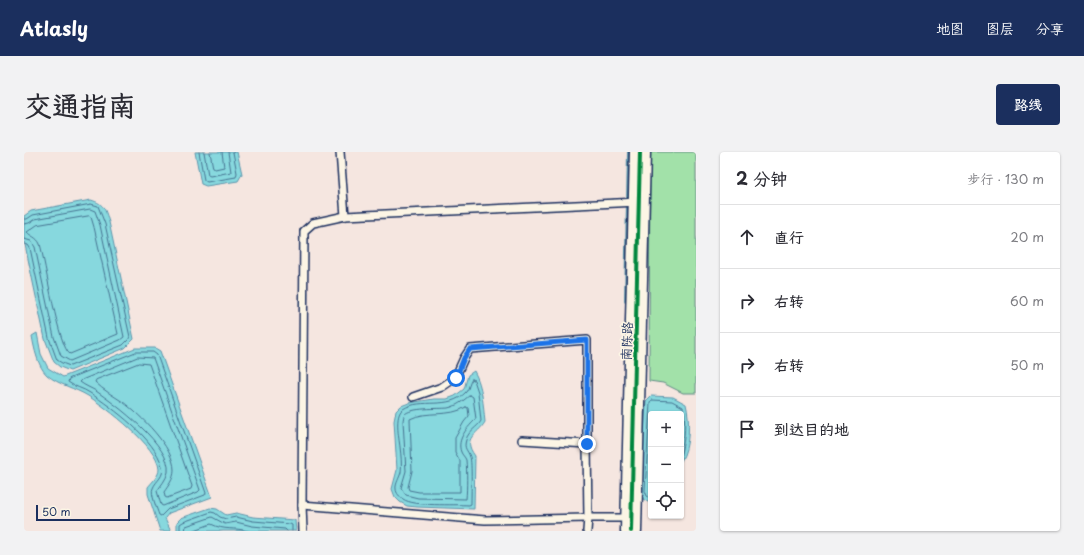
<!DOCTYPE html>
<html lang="zh">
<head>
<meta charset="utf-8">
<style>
  body { margin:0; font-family:"Playpen Sans","LXGW WenKai TC",sans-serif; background:#f2f2f3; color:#2b2b33 }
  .controls { position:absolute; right:12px; bottom:12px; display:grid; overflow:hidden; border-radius:4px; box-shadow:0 1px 3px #0004 }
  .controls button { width:36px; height:36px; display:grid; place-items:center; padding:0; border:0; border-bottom:1px solid #e1e1e2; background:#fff; color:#2b2b33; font:20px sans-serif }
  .scale { position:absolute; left:12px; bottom:10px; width:94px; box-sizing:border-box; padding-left:4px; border:2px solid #1b2f5e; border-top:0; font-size:11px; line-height:14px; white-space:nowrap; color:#1b2f5e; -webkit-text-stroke:3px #fcf5e5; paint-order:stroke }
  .stop { position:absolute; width:12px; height:12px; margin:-9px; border:3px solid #1a73e8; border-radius:50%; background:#fff }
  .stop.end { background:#1a73e8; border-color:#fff; box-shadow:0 1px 4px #0008 }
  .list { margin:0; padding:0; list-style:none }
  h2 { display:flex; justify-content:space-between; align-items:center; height:52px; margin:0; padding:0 16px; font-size:17px }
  h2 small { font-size:13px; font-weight:400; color:#7c7c81 }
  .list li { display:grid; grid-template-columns:26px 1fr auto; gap:12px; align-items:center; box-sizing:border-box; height:64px; padding:0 16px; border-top:1px solid #e1e1e2 }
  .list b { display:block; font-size:15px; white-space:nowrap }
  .list em { font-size:13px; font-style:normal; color:#7c7c81 }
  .icon { flex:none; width:22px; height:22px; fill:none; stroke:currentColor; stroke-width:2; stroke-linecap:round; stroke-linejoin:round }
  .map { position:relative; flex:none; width:672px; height:379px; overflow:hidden; border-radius:4px }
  header { display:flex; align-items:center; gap:24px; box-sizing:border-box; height:56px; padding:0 20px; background:#1b2f5e; color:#fff }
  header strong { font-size:19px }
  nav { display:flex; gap:22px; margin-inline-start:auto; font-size:14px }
  .intro { display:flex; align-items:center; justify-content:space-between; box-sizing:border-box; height:96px; padding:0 24px }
  h1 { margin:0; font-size:28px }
  .button { padding:10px 18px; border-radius:4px; background:#1b2f5e; color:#fff; font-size:14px; font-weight:700 }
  main { display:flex; gap:24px; padding:0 24px }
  aside { flex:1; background:#fff; border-radius:4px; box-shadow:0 1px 3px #0004 }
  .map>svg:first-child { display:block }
  .green { fill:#a2e1a9; stroke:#5e8884 }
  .water { fill:#87d8de; stroke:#5c94ab }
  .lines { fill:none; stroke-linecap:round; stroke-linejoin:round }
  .shore { stroke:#467391; stroke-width:1 }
  .stream { stroke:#5c94ab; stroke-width:4 }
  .lane-casing { stroke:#1b2f5e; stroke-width:10 }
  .secondary-casing { stroke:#1b2f5e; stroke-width:23 }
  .lane { stroke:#fcf5e5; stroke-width:7 }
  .secondary { stroke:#fcf5e5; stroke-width:20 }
  .cycleway-casing { stroke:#fcf5e5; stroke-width:6 }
  .cycleway { stroke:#00873e; stroke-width:4 }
  .route { stroke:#1a73e8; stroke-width:5 }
  .labels { text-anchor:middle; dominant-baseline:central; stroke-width:3.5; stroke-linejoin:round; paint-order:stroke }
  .street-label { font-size:13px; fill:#1b2f5e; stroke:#fcf5e5 }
</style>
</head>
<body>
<header>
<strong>Atlasly</strong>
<nav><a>地图</a><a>图层</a><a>分享</a></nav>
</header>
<div class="intro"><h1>交通指南</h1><a class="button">路线</a></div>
<main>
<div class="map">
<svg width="672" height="379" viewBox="0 0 672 379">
  <rect width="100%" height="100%" fill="#f5e6e0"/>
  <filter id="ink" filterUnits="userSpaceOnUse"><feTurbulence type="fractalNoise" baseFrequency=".025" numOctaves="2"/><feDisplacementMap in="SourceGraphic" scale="8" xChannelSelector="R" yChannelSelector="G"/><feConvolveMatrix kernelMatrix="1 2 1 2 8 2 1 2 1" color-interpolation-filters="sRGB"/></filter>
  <g filter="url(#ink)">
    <polygon class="green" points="626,0 672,0 672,241 659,241 639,231 625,229"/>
    <g class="water">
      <polygon points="171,0 213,0 218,22 214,29 182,34 177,32"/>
      <path d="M 67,48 C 81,52 81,58 85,70 L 110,187 L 101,196 L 46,219 L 36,215 L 30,210 L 21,187 L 0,88 L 0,64 L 7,59 Z"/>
      <path d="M 13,181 L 17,202 L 24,216 L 39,225 L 111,196 L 131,196 L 136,199 L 188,345 L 145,361 L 141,366 L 147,379 L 136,379 L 124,342 L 124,335 C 128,330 135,324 135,317 C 133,294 83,256 64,244 C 51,236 35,233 23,223 C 14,215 10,196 8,184 Z"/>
      <path d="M 450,219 C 459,235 459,253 461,270 C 454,283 437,285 451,304 L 450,357 L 393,355 L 383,354 L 376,350 L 371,345 L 368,337 L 373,318 L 370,269 L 372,259 L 377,254 L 385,251 L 410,247 L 423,247 L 431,244 L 440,237 L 444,223 Z"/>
      <path d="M 627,244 L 649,245 L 662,252 C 666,268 666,295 657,309 L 657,262 L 627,262 L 627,350 L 624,350 L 619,347 L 617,340 L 622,249 Z"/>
      <polygon points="186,356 193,357 202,363 212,361 229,365 271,368 272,379 153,379 153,370 157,366"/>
    </g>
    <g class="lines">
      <g class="shore">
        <polyline points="175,0 180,28 183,30 212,25 213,21 209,0"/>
        <polyline points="180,0 184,23 186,24 207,20 204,0"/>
        <polyline points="186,0 189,16 191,17 200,15 198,0"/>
        <path d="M 65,64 L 67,65 L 70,75 L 94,182 L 46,202 C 35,197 21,109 16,92 C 13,85 6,84 3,80 L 13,73 Z"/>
        <polyline points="0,67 3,67 9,63 67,52 74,54 81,72 106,185 104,188 99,193 46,214 38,211 33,208 25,186 6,96 4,93 0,92"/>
        <polyline points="0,72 5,71 11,67 66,57 71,59 76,73 100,185 96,188 46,209 37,204 30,185 11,95 7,89 0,87"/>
        <path d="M 112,200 L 129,200 L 133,203 L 182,341 L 181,343 L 144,357 L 137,364 L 135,363 C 133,357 126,341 129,336 C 132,328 141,325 138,314 C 131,287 89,256 66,241 C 59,236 50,235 44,230 L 45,227 Z"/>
        <path d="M 114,205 L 129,206 L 176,338 L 174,340 L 139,354 L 137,353 L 133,339 C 137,333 142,328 144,320 C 148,294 91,252 72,239 C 67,236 61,234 56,230 L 58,228 Z"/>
        <path d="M 115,211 L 125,212 L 168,334 L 167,337 L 143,346 L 141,345 L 140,340 C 144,334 150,327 150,318 C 150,295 116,263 99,250 C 90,244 79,238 71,230 L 72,228 Z"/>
        <path d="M 448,227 L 450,228 L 454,240 L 457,269 C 454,275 444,279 442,288 C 439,297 444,298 446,305 C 448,310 447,344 447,352 L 445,353 C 430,352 390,355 379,347 C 376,345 372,341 372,337 C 371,332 376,325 377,320 C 378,312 377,303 376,295 C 375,286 370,263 379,257 C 398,245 424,259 442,240 C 445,237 445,231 448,227 Z"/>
        <path d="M 446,243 L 449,245 L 452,267 C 444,275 432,287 437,300 C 438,303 441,305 442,308 C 443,319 443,336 442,347 L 394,346 L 382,343 L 377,336 L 382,319 L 379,269 C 379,268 380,264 380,263 C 386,255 415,257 424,256 C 433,254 439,249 446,243 Z"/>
        <path d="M 442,255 L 444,256 L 445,264 L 440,270 L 431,286 L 431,300 L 436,309 L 436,340 L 395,340 L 385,338 L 384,335 L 388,319 L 386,267 C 403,258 425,266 442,255 Z"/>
        <path d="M 627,347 L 623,344 L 621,339 L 626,251 L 628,248 L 648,249 L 659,255 C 662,268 661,287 657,301"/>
        <polyline points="156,379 156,372 159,370 187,360 191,361 196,365 202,367 212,365 229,369 266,372 268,373 268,379"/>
        <polyline points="161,379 162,374 188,365 201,372 212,370 228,374 261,377 263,379"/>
        <path d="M 168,379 L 187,372 C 201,379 209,375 224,379"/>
      </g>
      <polyline class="stream" points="602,149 605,0"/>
      <defs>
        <g id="lane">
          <polyline points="316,0 321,64"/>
          <polyline points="389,245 418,235 431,226 440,206 446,197 563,188 563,292"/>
          <polyline points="498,288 563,292 564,366 563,379"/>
          <polyline points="278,353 461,368 564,366 607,366"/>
          <polyline points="279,379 278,353 280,79 289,71 321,64 614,50"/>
        </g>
        <polyline id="secondary" points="607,379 616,0"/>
      </defs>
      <use href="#lane" class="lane-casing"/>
      <use href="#secondary" class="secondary-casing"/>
      <use href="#lane" class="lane"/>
      <use href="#secondary" class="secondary"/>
      <defs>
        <polyline id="cycleway" points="607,379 616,0"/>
      </defs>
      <use href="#cycleway" class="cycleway-casing"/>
      <use href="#cycleway" class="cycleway"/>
    </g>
  </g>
  <g class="lines" filter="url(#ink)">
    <polyline class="route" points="432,226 440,206 446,197 563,188 563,292"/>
  </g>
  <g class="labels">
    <g class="street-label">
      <text transform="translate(602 189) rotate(-88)">南陈路</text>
    </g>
  </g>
</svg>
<div class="controls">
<button>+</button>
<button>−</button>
<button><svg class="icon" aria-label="locate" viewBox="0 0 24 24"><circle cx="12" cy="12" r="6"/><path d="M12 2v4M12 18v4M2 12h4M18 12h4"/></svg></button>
</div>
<div class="scale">50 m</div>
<div class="stop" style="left:432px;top:226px"></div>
<div class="stop end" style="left:563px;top:292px"></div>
</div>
<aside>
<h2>2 分钟<small>步行 · 130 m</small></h2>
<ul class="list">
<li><svg class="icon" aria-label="ahead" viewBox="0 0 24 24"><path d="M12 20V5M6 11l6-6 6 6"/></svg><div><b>直行</b></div><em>20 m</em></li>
<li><svg class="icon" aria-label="right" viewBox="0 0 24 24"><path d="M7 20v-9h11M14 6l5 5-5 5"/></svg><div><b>右转</b></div><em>60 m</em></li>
<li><svg class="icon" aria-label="right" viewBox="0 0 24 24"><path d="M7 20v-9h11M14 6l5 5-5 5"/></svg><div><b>右转</b></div><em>50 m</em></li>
<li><svg class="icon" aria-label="arrive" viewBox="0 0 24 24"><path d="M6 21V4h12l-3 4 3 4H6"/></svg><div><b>到达目的地</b></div></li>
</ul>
</aside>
</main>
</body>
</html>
